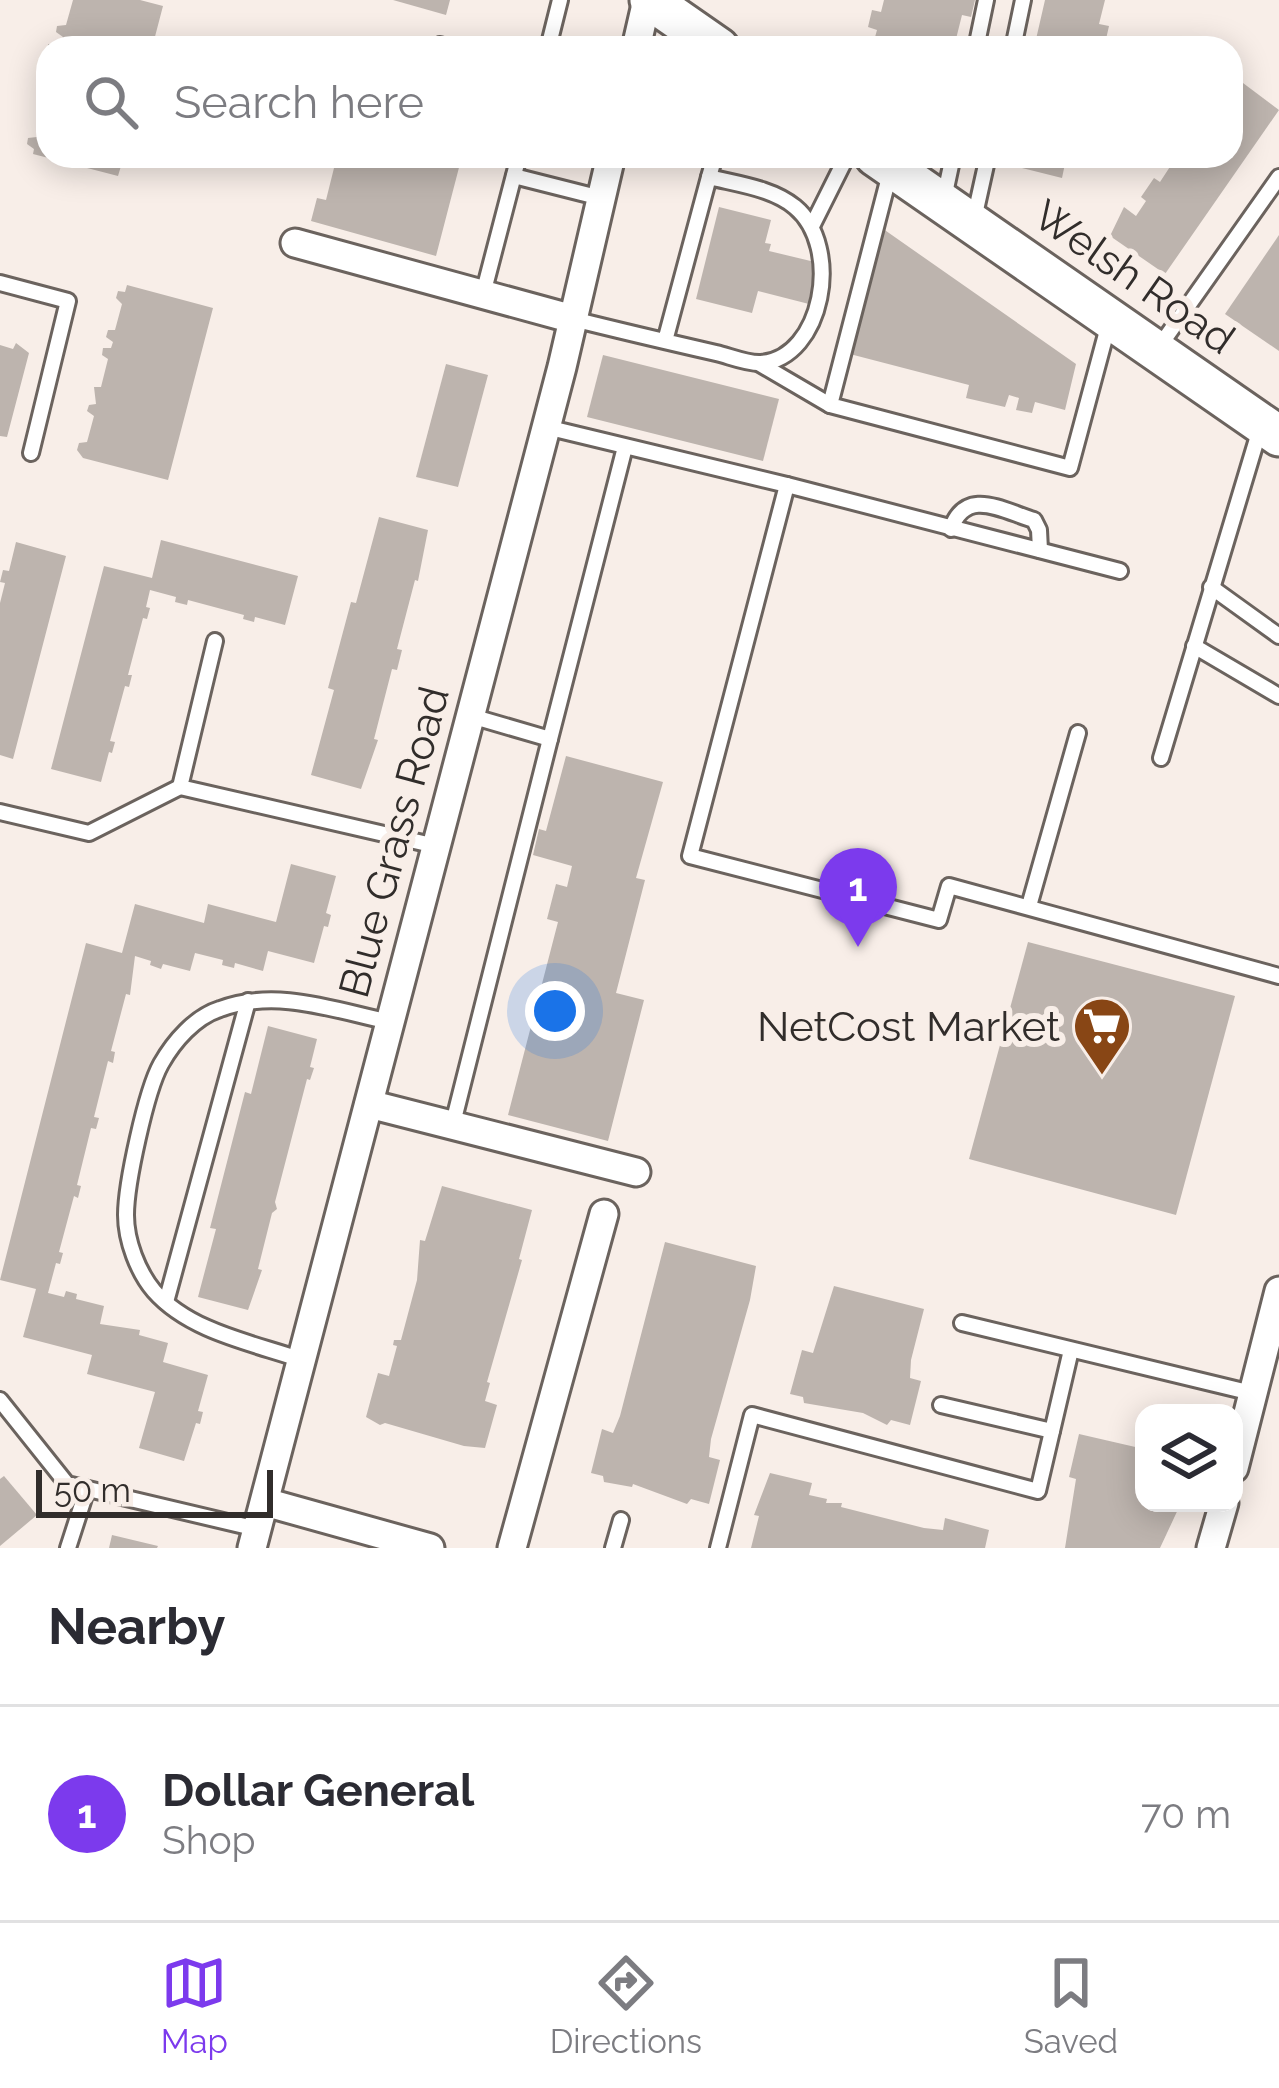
<!DOCTYPE html>
<html lang="en">
<head>
<meta charset="utf-8">
<style>
  body { margin:0; font-family:Raleway,sans-serif; background:#f2f2f3; color:#2b2b33 }
  .controls { position:absolute; right:36px; bottom:36px; display:grid; overflow:hidden; border-radius:24px; box-shadow:0 6px 30px #0003 }
  .controls button { width:108px; height:108px; display:grid; place-items:center; padding:0; border:0; border-bottom:3px solid #e1e1e2; background:#fff; color:#2b2b33; font:60px sans-serif }
  .scale { position:absolute; left:36px; bottom:30px; width:237px; box-sizing:border-box; padding-left:12px; border:6px solid #312d2b; border-top:0; font-size:33px; line-height:42px; white-space:nowrap; color:#312d2b; -webkit-text-stroke:9px #f8eee8; paint-order:stroke }
  .you { position:absolute; left:555px; top:1011px; width:42px; height:42px; margin:-30px; border:9px solid #fff; border-radius:50%; background:#1a73e8; box-shadow:0 0 0 18px #1a73e833 }
  .badge { display:grid; place-items:center; width:78px; height:78px; border-radius:50%; background:#7c3aed; color:#fff; font-size:39px; font-weight:700 }
  .pin { position:absolute; translate:-50% -99px; filter:drop-shadow(0 3px 6px #0008) }
  .pin::after { content:''; position:absolute; top:63px; width:42px; height:36px; background:inherit; clip-path:polygon(0 0,100% 0,50% 100%) }
  .list { margin:0; padding:0; list-style:none }
  h2 { display:flex; justify-content:space-between; align-items:center; height:156px; margin:0; padding:0 48px; font-size:51px }
  h2 small { font-size:39px; font-weight:400; color:#7c7c81 }
  .list li { display:grid; grid-template-columns:78px 1fr auto; gap:36px; align-items:center; box-sizing:border-box; height:216px; padding:0 48px; border-top:3px solid #e1e1e2 }
  .list b { display:block; font-size:45px; white-space:nowrap }
  .list p { margin:0; font-size:39px; white-space:nowrap; color:#7c7c81 }
  .list em { font-size:39px; font-style:normal; color:#7c7c81 }
  .icon { flex:none; width:66px; height:66px; fill:none; stroke:currentColor; stroke-width:2; stroke-linecap:round; stroke-linejoin:round }
  .map { position:relative; flex:none; width:1279px; height:1548px; overflow:hidden }
  .search { position:absolute; background:#fff; box-shadow:0 6px 30px #0003; left:36px; right:36px; top:36px; height:132px; display:flex; align-items:center; gap:30px; box-sizing:border-box; padding:0 42px; border-radius:36px; color:#7c7c81; font-size:45px }
  .sheet { height:372px; background:#fff }
  nav { display:flex; justify-content:space-around; align-items:center; box-sizing:border-box; height:168px; border-top:3px solid #e1e1e2; background:#fff; font-size:33px; color:#7c7c81 }
  nav a { display:grid; justify-items:center; gap:6px }
  nav .on { color:#7c3aed }
  .map>svg:first-child { display:block }
  .building { fill:#bdb4ae }
  .lines { fill:none; stroke-linecap:round; stroke-linejoin:round }
  .lane-casing { stroke:#6b635e; stroke-width:20 }
  .street-casing { stroke:#6b635e; stroke-width:33 }
  .secondary-casing { stroke:#6b635e; stroke-width:45 }
  .lane { stroke:#fff; stroke-width:14 }
  .street { stroke:#fff; stroke-width:27 }
  .secondary { stroke:#fff; stroke-width:39 }
  .labels { text-anchor:middle; dominant-baseline:central; stroke-width:12; stroke-linejoin:round; paint-order:stroke }
  .street-label { font-size:42px; fill:#312d2b; stroke:#f8eee8 }
  .poi-label { font-size:42px; fill:#312d2b; stroke:#f8eee8; text-anchor:end }
</style>
</head>
<body>
<div class="map">
<svg width="1279" height="1548" viewBox="0 0 1279 1548">
  <rect width="100%" height="100%" fill="#f8eee8"/>
  <g class="building">
    <polygon points="73,0 140,0 163,6 152,48 48,48 48,44 61,44 63,37 56,32 57,26 66,25"/>
    <polygon points="393,0 450,0 446,15"/>
    <polygon points="884,0 975,0 971,17 962,15 955,43 969,48 872,48 877,30 868,27 872,10 881,12"/>
    <polygon points="1045,0 1105,0 1099,24 1109,26 1104,48 1034,48"/>
    <polygon points="1231,74 1279,110 1165,274 1110,236 1124,207 1136,216 1146,201 1141,197 1154,178 1160,182 1177,156 1231,156"/>
    <polygon points="48,100 48,156 124,156 118,176 33,154 34,149 27,144 28,138 37,137 44,111 37,107 38,101"/>
    <polygon points="337,156 462,156 436,256 311,221 317,198 326,200"/>
    <polygon points="1008,156 1077,156 1076,162 1066,159 1062,178 1006,164"/>
    <polygon points="719,207 771,220 765,243 771,244 769,251 819,263 809,304 758,291 752,313 696,299"/>
    <polygon points="879,226 1076,364 1065,410 1035,402 1032,413 1016,410 1019,398 1009,395 1005,407 966,398 969,385 846,353"/>
    <polygon points="1279,235 1279,351 1225,314"/>
    <polygon points="127,285 213,308 168,480 83,458 77,450 79,443 87,442 94,416 87,411 89,405 96,404 94,387 101,387 108,359 102,355 103,348 111,348 113,342 106,337 108,330 115,330 122,304 116,298 118,291 125,292"/>
    <polygon points="16,343 29,353 7,437 0,436 0,345 13,349"/>
    <polygon points="603,355 779,399 763,461 587,417"/>
    <polygon points="446,364 488,375 458,487 416,477"/>
    <polygon points="379,517 428,530 418,581 415,580 397,649 402,650 397,670 392,669 374,739 378,740 361,789 311,775 334,690 328,688 351,602 356,603"/>
    <polygon points="161,540 298,576 285,625 255,617 254,622 243,619 244,615 188,600 187,605 175,602 176,597 150,590 146,607 150,608 147,619 143,618 128,675 132,675 129,687 125,686 110,741 115,742 112,753 109,752 101,782 51,769 104,566 152,578"/>
    <polygon points="16,542 66,556 13,759 0,755 0,603 5,583 0,582 3,570 9,571"/>
    <polygon points="566,756 663,782 636,878 645,880 616,993 644,1000 608,1141 508,1115 558,922 547,919 556,884 567,887 572,866 533,855 539,829 546,831"/>
    <polygon points="291,864 336,876 326,913 331,915 328,927 324,926 314,963 268,951 263,971 235,963 234,968 222,965 223,960 195,953 190,971 163,964 161,969 150,965 151,961 135,956 130,995 126,994 111,1051 115,1052 113,1063 108,1061 94,1117 99,1118 96,1129 91,1128 77,1185 81,1186 78,1198 74,1196 59,1252 63,1253 60,1264 56,1263 48,1293 64,1297 66,1291 77,1294 76,1299 104,1306 100,1324 140,1330 139,1335 168,1343 163,1362 208,1375 198,1411 203,1412 200,1424 196,1423 184,1461 139,1448 155,1392 87,1374 92,1355 23,1337 36,1289 0,1280 86,943 122,953 135,904 204,923 208,904 276,922"/>
    <polygon points="1028,942 1235,996 1176,1215 969,1159"/>
    <polygon points="268,1026 317,1039 310,1067 314,1068 310,1080 307,1079 275,1202 277,1209 272,1213 258,1269 262,1270 248,1310 198,1297 216,1229 210,1228 245,1092 251,1094"/>
    <polygon points="442,1186 532,1210 519,1259 522,1260 487,1382 490,1383 485,1401 497,1405 485,1448 464,1446 385,1423 380,1425 366,1417 378,1373 389,1376 397,1346 393,1345 394,1340 401,1340 417,1280 420,1240 425,1241"/>
    <polygon points="665,1242 756,1266 750,1300 711,1439 709,1457 720,1460 709,1504 691,1499 687,1504 633,1484 632,1487 604,1482 603,1476 591,1473 602,1429 613,1433 620,1416"/>
    <polygon points="834,1286 924,1309 911,1360 910,1378 921,1381 910,1425 891,1420 887,1425 863,1413 804,1403 803,1397 790,1394 802,1350 813,1353"/>
    <polygon points="1079,1434 1144,1449 1144,1503 1181,1503 1160,1548 1065,1548 1076,1479 1069,1477"/>
    <polygon points="770,1473 812,1483 809,1495 827,1499 826,1503 842,1503 841,1507 924,1528 943,1530 945,1518 989,1530 985,1548 751,1548 759,1516 754,1515"/>
    <polygon points="4,1476 37,1515 0,1546 0,1479"/>
    <polygon points="112,1535 158,1546 157,1548 109,1548"/>
  </g>
  <g class="lines">
    <defs>
      <g id="lane">
        <polyline points="440,45 450,48"/>
        <polyline points="548,48 560,0"/>
        <polyline points="976,48 986,0"/>
        <polyline points="1013,48 1023,0"/>
        <polyline points="890,173 830,405 1070,468 1109,323"/>
        <polyline points="514,176 601,198"/>
        <polyline points="709,177 715,156"/>
        <polyline points="944,198 953,156"/>
        <polyline points="974,219 988,156"/>
        <polyline points="812,226 847,156"/>
        <polyline points="0,283 68,301 31,453"/>
        <polyline points="483,294 519,156"/>
        <path d="M 573,319 C 621,331 668,342 716,353 C 729,356 748,364 761,363 C 823,358 843,247 795,207 C 772,188 737,184 709,177 L 665,341"/>
        <polyline points="1159,347 1279,177"/>
        <polyline points="760,364 830,405"/>
        <polyline points="546,427 787,485"/>
        <path d="M 951,529 C 966,487 1001,510 1034,520 L 1039,530 L 1040,550"/>
        <polyline points="1120,571 787,485 690,856 939,920 949,886 1279,976"/>
        <polyline points="1211,587 1279,636"/>
        <polyline points="215,641 180,787 436,846"/>
        <polyline points="1194,646 1279,696"/>
        <polyline points="471,716 550,739 625,447"/>
        <polyline points="1161,758 1260,429"/>
        <polyline points="0,812 89,833 180,787"/>
        <polyline points="1029,906 1078,733"/>
        <polyline points="452,1127 550,739"/>
        <polyline points="166,1302 248,1001"/>
        <polyline points="962,1323 1256,1394"/>
        <path d="M 302,1360 C 253,1343 190,1332 154,1291 C 138,1272 126,1241 126,1215 C 126,1184 146,1091 161,1064 C 174,1041 195,1017 220,1009 C 276,988 334,1010 390,1022"/>
        <polyline points="0,1400 67,1484 257,1529"/>
        <polyline points="941,1405 1052,1431"/>
        <polyline points="68,1548 87,1489"/>
        <polyline points="613,1548 621,1520"/>
        <polyline points="718,1548 752,1415 1038,1491 1071,1350"/>
      </g>
      <g id="street">
        <polyline points="636,48 647,0"/>
        <polyline points="295,243 573,319"/>
        <polyline points="369,1104 636,1172"/>
        <polyline points="1234,1468 1279,1291"/>
        <polyline points="265,1502 430,1548"/>
        <polyline points="252,1548 562,367 611,156"/>
        <polyline points="512,1548 604,1214"/>
        <polyline points="1211,1548 1224,1503"/>
      </g>
      <g id="secondary">
        <polyline points="650,0 719,48"/>
        <polyline points="875,156 1279,436"/>
      </g>
    </defs>
    <use href="#lane" class="lane-casing"/>
    <use href="#street" class="street-casing"/>
    <use href="#secondary" class="secondary-casing"/>
    <use href="#lane" class="lane"/>
    <use href="#street" class="street"/>
    <use href="#secondary" class="secondary"/>
  </g>
  <defs>
    <symbol id="supermarket-pin" viewBox="-11 -11 22 30"><path d="M0 17L-7.5 6A9.5 9.5 0 1 1 7.5 6Z" fill="#884615" stroke="#f8eee8"/><path d="M-6-5.5h2.5l.6 2H6L4.5 2H-2.5L-4.4-4H-6ZM-1.5 3.2a1.3 1.3 0 1 0 .1 0ZM3 3.2a1.3 1.3 0 1 0 .1 0Z" fill="#fff"/></symbol>
  </defs>
  <g fill-rule="evenodd">
    <use href="#supermarket-pin" x="1069" y="993" width="66" height="90"/>
  </g>
  <g class="labels">
    <g class="street-label">
      <text transform="translate(1134 277) rotate(35)">Welsh Road</text>
      <text transform="translate(394 842) rotate(-75)">Blue Grass Road</text>
    </g>
    <g class="poi-label">
      <text x="1060" y="1026">NetCost Market</text>
    </g>
  </g>
</svg>
<div class="controls">
<button><svg class="icon" aria-label="layers" viewBox="0 0 24 24"><path d="M12 4l9 5-9 5-9-5zM3 14l9 5 9-5"/></svg></button>
</div>
<div class="scale">50 m</div>
<div class="you"></div>
<div class="pin badge" style="left:858px;top:947px">1</div>
<div class="search"><svg class="icon" aria-label="search" viewBox="0 0 24 24"><circle cx="10" cy="10" r="6"/><path d="M15 15l6 6"/></svg>Search here</div>
</div>
<section class="sheet">
<h2>Nearby<small></small></h2>
<ul class="list">
<li><span class="badge">1</span><div><b>Dollar General</b><p>Shop</p></div><em>70 m</em></li>
</ul>
</section>
<nav>
<a class="on"><svg class="icon" aria-label="map" viewBox="0 0 24 24"><path d="M3 6l6-2 6 2 6-2v14l-6 2-6-2-6 2zM9 4v14M15 6v14"/></svg>Map</a>
<a><svg class="icon" aria-label="directions" viewBox="0 0 24 24"><path d="M12 3l9 9-9 9-9-9zM9 14v-3h6M13 9l2 2-2 2"/></svg>Directions</a>
<a><svg class="icon" aria-label="saved" viewBox="0 0 24 24"><path d="M7 4h10v16l-5-4-5 4z"/></svg>Saved</a>
</nav>
</body>
</html>
